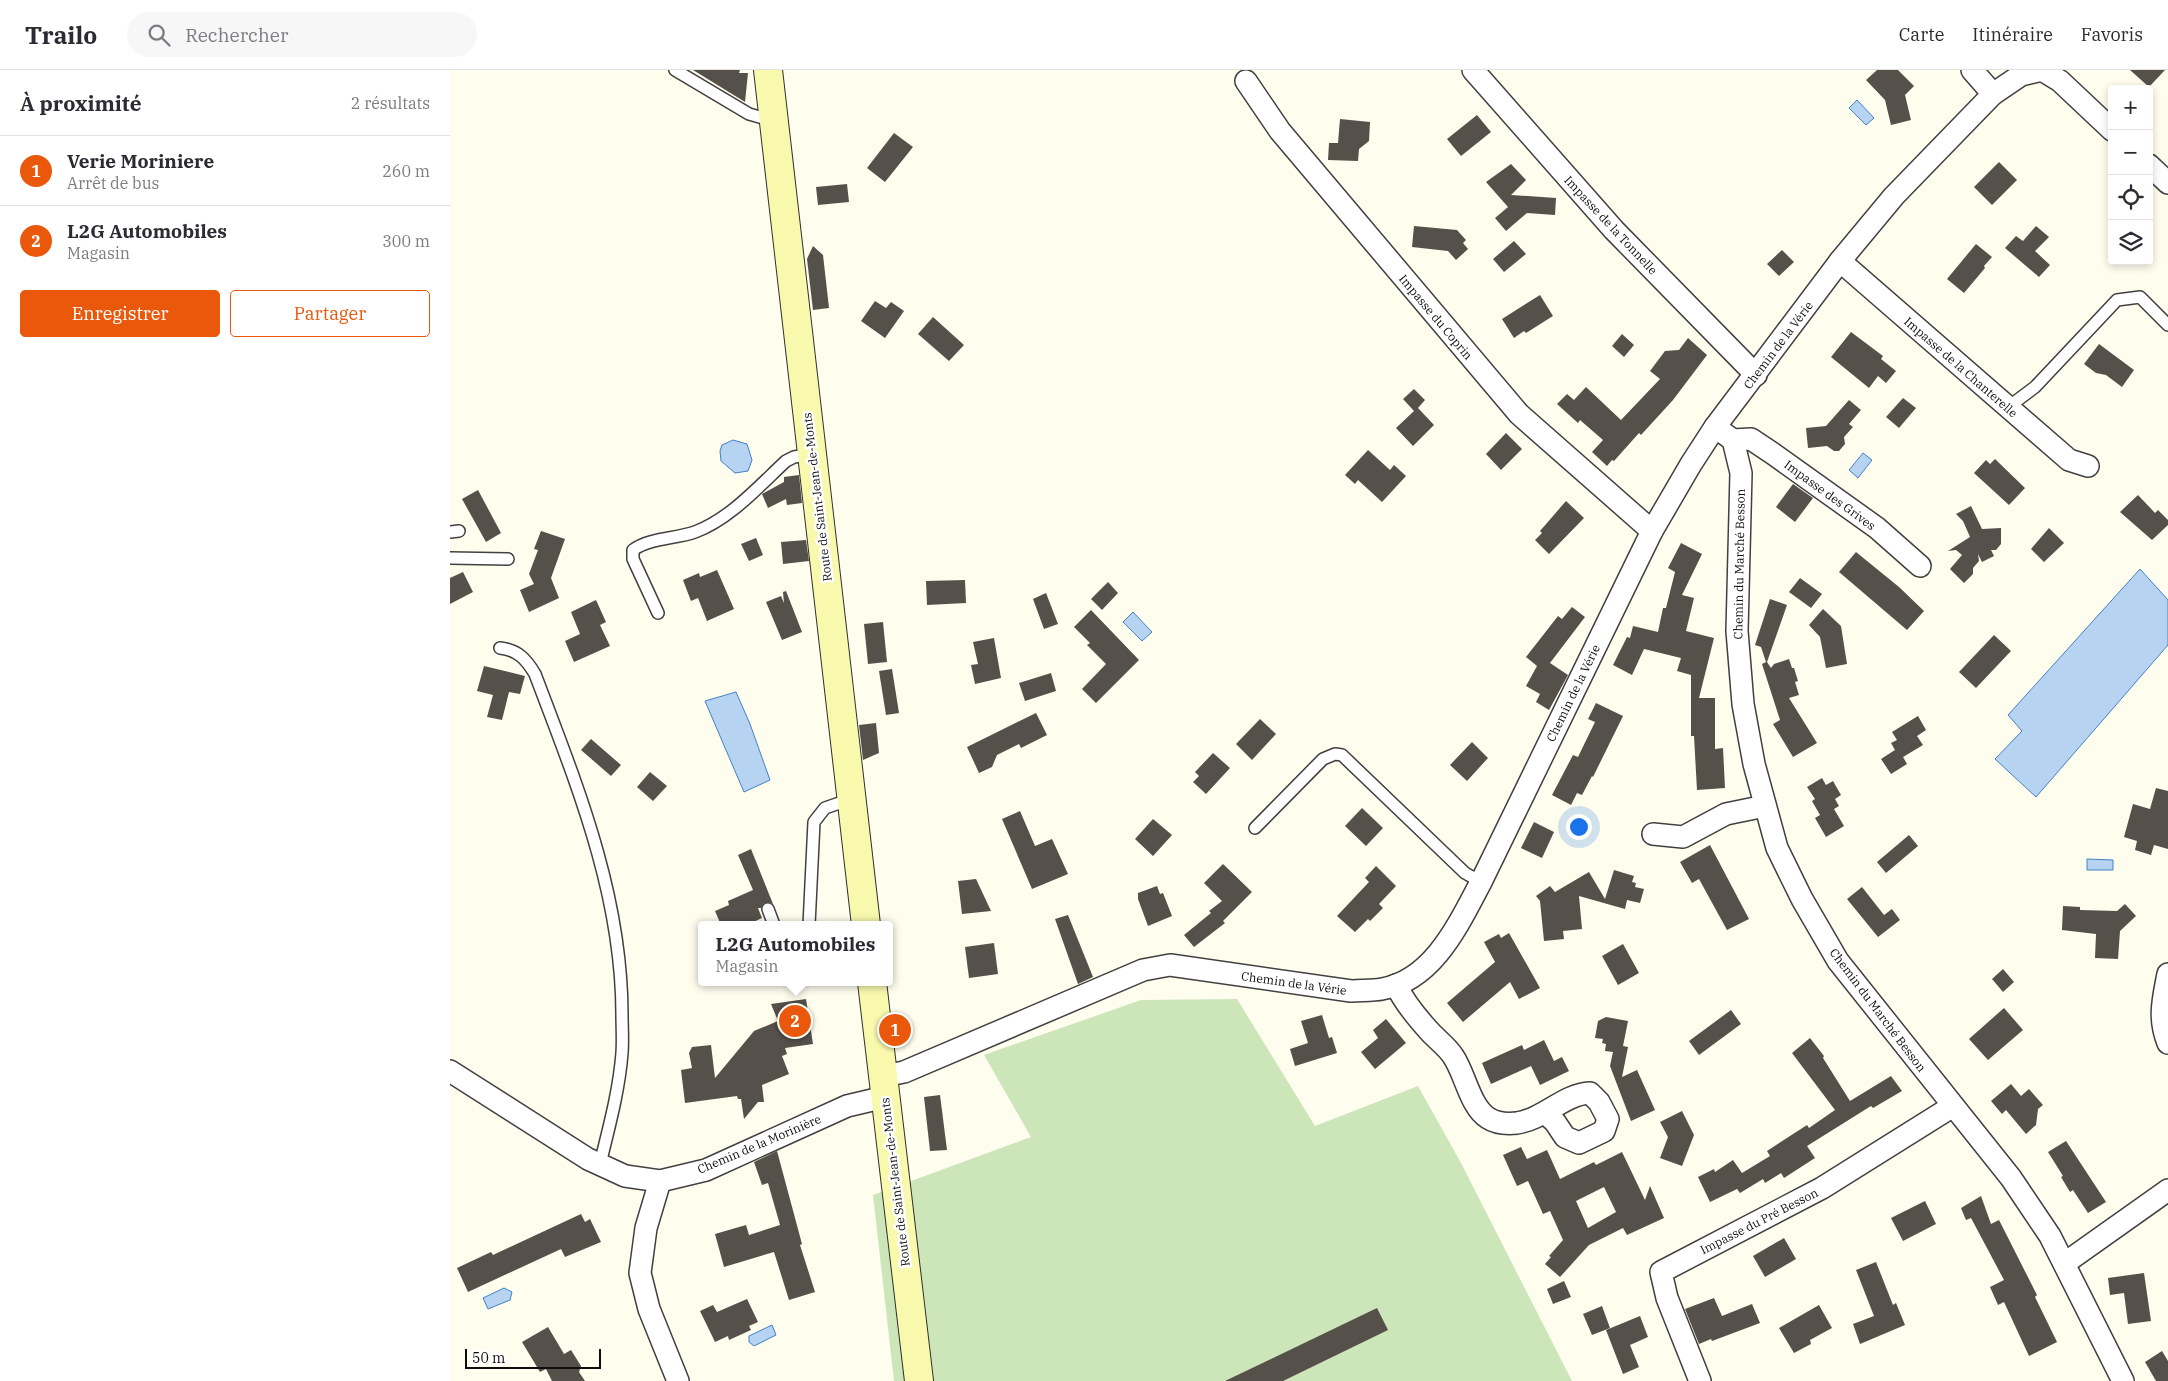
<!DOCTYPE html>
<html lang="fr">
<head>
<meta charset="utf-8">
<style>
  body { margin:0; font-family:"IBM Plex Serif",serif; background:#f7f7f7; color:#2b2b33 }
  .controls { position:absolute; right:15px; top:15px; display:grid; overflow:hidden; border-radius:5px; box-shadow:0 2px 8px #0003 }
  .controls button { width:45px; height:45px; display:grid; place-items:center; padding:0; border:0; border-bottom:1px solid #e1e1e2; background:#fff; color:#2b2b33; font:25px sans-serif }
  .scale { position:absolute; left:15px; bottom:12px; width:136px; box-sizing:border-box; padding-left:5px; border:2px solid #0d0d0d; border-top:0; font-size:14px; line-height:18px; white-space:nowrap; color:#0d0d0d; -webkit-text-stroke:4px #fff; paint-order:stroke }
  .you { position:absolute; left:1128px; top:756px; width:18px; height:18px; margin:-12px; border:4px solid #fff; border-radius:50%; background:#1a73e8; box-shadow:0 0 0 8px #1a73e833 }
  .badge { display:grid; place-items:center; width:32px; height:32px; border-radius:50%; background:#ea580c; color:#fff; font-size:16px; font-weight:700 }
  .pin { position:absolute; translate:-50% -50%; border:2px solid #fff; box-shadow:0 1px 5px #0006 }
  .popup { position:absolute; left:248px; top:851px; width:195px; height:65px; box-sizing:border-box; display:grid; place-content:center; border-radius:5px; background:#fff; filter:drop-shadow(0 1px 4px #0005); font-size:16px; white-space:nowrap; color:#7c7c81 }
  .popup b { font-size:19px; color:#2b2b33 }
  .popup::after { content:''; position:absolute; left:50%; top:100%; margin-left:-10px; border:10px solid transparent; border-top-color:#fff }
  .list { margin:0; padding:0; list-style:none }
  h2 { display:flex; justify-content:space-between; align-items:center; height:65px; margin:0; padding:0 20px; font-size:21px }
  h2 small { font-size:16px; font-weight:400; color:#7c7c81 }
  .list li { display:grid; grid-template-columns:32px 1fr auto; gap:15px; align-items:center; box-sizing:border-box; height:70px; padding:0 20px; border-top:1px solid #e1e1e2 }
  .list b { display:block; font-size:19px; white-space:nowrap }
  .list p { margin:0; font-size:16px; white-space:nowrap; color:#7c7c81 }
  .list em { font-size:16px; font-style:normal; color:#7c7c81 }
  .actions { display:flex; gap:10px; padding:15px 20px }
  .actions a { flex:1; padding:11px 0; border:1px solid #ea580c; border-radius:5px; text-align:center; font-size:18px; color:#ea580c }
  .actions .main { background:#ea580c; color:#fff }
  .icon { flex:none; width:28px; height:28px; fill:none; stroke:currentColor; stroke-width:2; stroke-linecap:round; stroke-linejoin:round }
  .map { position:relative; flex:none; width:1718px; height:1311px; overflow:hidden }
  header { display:flex; align-items:center; gap:30px; box-sizing:border-box; height:70px; padding:0 25px; background:#fff; border-bottom:1px solid #e1e1e2 }
  header strong { font-size:24px }
  nav { display:flex; gap:28px; margin-inline-start:auto; font-size:18px }
  .search { width:350px; height:45px; background:#f7f7f7; display:flex; align-items:center; gap:12px; box-sizing:border-box; padding:0 18px; border-radius:28px; color:#7c7c81; font-size:19px }
  main { display:flex }
  aside { flex:1; background:#fff }
  .map>svg:first-child { display:block }
  .green { fill:#cce6ba }
  .water { fill:#b6d4f2; stroke:#4281c4 }
  .building { fill:#55504a; fill-rule:evenodd }
  .lines { fill:none; stroke-linecap:round; stroke-linejoin:round }
  .lane-casing { stroke:#404040; stroke-width:14 }
  .street-casing { stroke:#404040; stroke-width:24 }
  .secondary-casing { stroke:#2f2f2f; stroke-width:30 }
  .lane { stroke:#fff; stroke-width:11 }
  .street { stroke:#fff; stroke-width:21 }
  .secondary { stroke:#f9f9ae; stroke-width:28 }
  .labels { text-anchor:middle; dominant-baseline:central; stroke-width:5; stroke-linejoin:round; paint-order:stroke }
  .street-label { font-size:12px; fill:#0d0d0d; stroke:#fff }
</style>
</head>
<body>
<header>
<strong>Trailo</strong>
<div class="search"><svg class="icon" aria-label="search" viewBox="0 0 24 24"><circle cx="10" cy="10" r="6"/><path d="M15 15l6 6"/></svg>Rechercher</div>
<nav><a>Carte</a><a>Itinéraire</a><a>Favoris</a></nav>
</header>
<main>
<aside>
<h2>À proximité<small>2 résultats</small></h2>
<ul class="list">
<li><span class="badge">1</span><div><b>Verie Moriniere</b><p>Arrêt de bus</p></div><em>260 m</em></li>
<li><span class="badge">2</span><div><b>L2G Automobiles</b><p>Magasin</p></div><em>300 m</em></li>
</ul>
<div class="actions"><a class="main">Enregistrer</a><a>Partager</a></div>
</aside>
<div class="map">
<svg width="1718" height="1311" viewBox="0 0 1718 1311">
  <rect width="100%" height="100%" fill="#fefdee"/>
  <polygon class="green" points="787,929 865,1056 968,1016 1011,1093 1122,1311 444,1311 423,1125 581,1067 534,985 691,930"/>
  <g class="water">
    <polygon points="1407,30 1424,48 1416,55 1399,38"/>
    <polygon points="283,370 297,374 302,390 298,401 285,403 271,391 270,381 272,375"/>
    <polygon points="1413,383 1422,390 1408,408 1399,400"/>
    <polygon points="1690,499 1718,530 1718,575 1586,727 1545,689 1572,661 1558,645"/>
    <polygon points="683,542 702,562 692,571 673,552"/>
    <polygon points="286,622 300,654 320,710 294,722 255,631"/>
    <polygon points="1637,789 1663,790 1663,800 1637,800"/>
    <polygon points="54,1218 62,1222 60,1230 38,1239 33,1228"/>
    <polygon points="322,1255 326,1265 304,1276 299,1272 299,1266"/>
  </g>
  <g class="building">
    <polygon points="243,0 290,0 289,3 298,3 295,32"/>
    <polygon points="1427,0 1448,0 1464,16 1455,25 1461,50 1441,55 1435,30 1416,10"/>
    <polygon points="1680,0 1715,0 1699,17"/>
    <polygon points="1027,45 1041,62 1011,86 997,69"/>
    <polygon points="890,49 920,52 919,71 909,79 908,91 878,90 879,73 888,73"/>
    <polygon points="444,63 463,77 435,112 417,98"/>
    <polygon points="1549,92 1567,110 1542,135 1524,117"/>
    <polygon points="1061,94 1076,110 1061,125 1106,128 1105,145 1077,143 1056,161 1045,148 1058,137 1036,112"/>
    <polygon points="397,114 399,132 368,135 366,117"/>
    <polygon points="964,156 1007,160 1016,170 1013,173 1018,179 1006,190 998,181 962,177"/>
    <polygon points="1586,156 1599,167 1585,181 1600,195 1589,207 1555,178 1566,166 1573,171"/>
    <polygon points="1064,171 1076,184 1054,202 1043,189"/>
    <polygon points="1526,174 1542,187 1534,196 1535,198 1514,223 1497,209"/>
    <polygon points="363,176 373,185 379,238 363,240 357,189"/>
    <polygon points="1332,180 1344,192 1329,206 1317,194"/>
    <polygon points="1090,225 1103,246 1076,263 1074,261 1064,268 1052,249"/>
    <polygon points="425,231 436,238 441,232 454,241 435,268 411,251"/>
    <polygon points="483,247 514,275 499,291 468,264"/>
    <polygon points="1401,262 1433,286 1431,289 1446,301 1436,313 1428,306 1419,318 1381,287"/>
    <polygon points="1172,264 1184,275 1174,287 1162,276"/>
    <polygon points="1238,268 1257,285 1223,330 1191,365 1189,363 1164,391 1162,390 1157,396 1142,382 1153,370 1130,350 1128,353 1107,334 1117,324 1124,330 1136,317 1171,350 1210,309 1200,301 1215,281 1229,280"/>
    <polygon points="1649,274 1684,300 1672,317 1656,305 1646,303 1634,294"/>
    <polygon points="964,319 975,330 968,338 984,355 963,376 946,358 964,341 953,329"/>
    <polygon points="1453,328 1466,338 1449,358 1436,347"/>
    <polygon points="1399,330 1411,340 1399,354 1403,357 1394,367 1395,374 1389,381 1384,381 1377,376 1358,378 1356,358 1376,356"/>
    <polygon points="1056,363 1072,379 1051,400 1036,384"/>
    <polygon points="918,380 940,400 944,395 956,406 932,432 908,410 905,414 895,405"/>
    <polygon points="1545,389 1575,418 1559,435 1524,403 1536,390 1540,394"/>
    <polygon points="349,405 352,433 337,435 336,429 318,438 312,424 334,412 334,407"/>
    <polygon points="1343,414 1363,428 1345,452 1326,437"/>
    <polygon points="28,420 51,463 36,472 12,429"/>
    <polygon points="1688,425 1705,443 1708,440 1718,450 1718,455 1702,470 1670,442"/>
    <polygon points="1116,431 1134,448 1099,484 1085,470 1092,463 1090,461"/>
    <polygon points="1521,436 1532,459 1551,458 1551,474 1546,480 1541,480 1544,486 1532,492 1528,484 1529,491 1523,498 1523,504 1514,513 1500,499 1512,485 1506,480 1498,481 1520,467 1513,451 1506,444"/>
    <polygon points="1599,458 1614,473 1594,492 1581,479"/>
    <polygon points="91,461 115,469 101,508 109,528 79,542 70,520 84,514 79,504 88,480 84,479"/>
    <polygon points="306,468 313,485 299,491 291,474"/>
    <polygon points="356,470 359,491 333,494 331,472"/>
    <polygon points="1231,473 1252,484 1232,525 1244,528 1236,561 1264,568 1249,628 1265,628 1265,679 1273,678 1275,718 1247,720 1244,666 1241,666 1241,605 1227,601 1231,588 1194,579 1182,605 1163,595 1177,567 1180,568 1183,556 1208,562 1213,538 1216,538 1225,502 1218,498"/>
    <polygon points="1406,482 1449,517 1474,541 1457,560 1389,502"/>
    <polygon points="267,500 284,539 257,551 248,528 241,531 233,510 249,503 250,507"/>
    <polygon points="13,502 23,522 0,534 0,508"/>
    <polygon points="1350,508 1372,524 1361,538 1339,522"/>
    <polygon points="515,510 516,533 477,535 476,511"/>
    <polygon points="658,512 668,523 652,540 641,529"/>
    <polygon points="336,521 352,562 332,570 316,532 331,526 334,533 333,522"/>
    <polygon points="596,523 608,554 594,559 583,529"/>
    <polygon points="1320,529 1337,535 1317,592 1321,598 1324,594 1339,589 1342,598 1344,598 1348,611 1345,612 1349,625 1339,628 1367,673 1343,687 1323,654 1330,650 1312,594 1316,592 1311,577 1305,575"/>
    <polygon points="146,530 156,552 150,555 160,576 124,592 115,571 130,564 121,542"/>
    <polygon points="1122,537 1135,547 1100,593 1118,605 1099,640 1086,632 1090,624 1076,616 1087,596 1076,587 1108,546 1112,549"/>
    <polygon points="1373,539 1391,556 1397,594 1376,598 1370,567 1359,555"/>
    <polygon points="641,540 689,590 646,633 632,619 656,594 637,575 640,573 624,557"/>
    <polygon points="433,552 437,592 418,594 414,554"/>
    <polygon points="1544,565 1561,581 1526,618 1509,602"/>
    <polygon points="544,568 551,608 525,614 521,595 528,594 523,572"/>
    <polygon points="34,596 75,606 70,624 59,622 52,650 37,647 43,625 27,621"/>
    <polygon points="442,599 449,643 436,645 429,601"/>
    <polygon points="601,603 606,621 575,631 569,613"/>
    <polygon points="1146,633 1173,646 1143,707 1142,706 1132,725 1127,723 1121,735 1102,725 1123,685 1128,687 1145,652 1138,649"/>
    <polygon points="586,643 597,665 571,678 569,674 547,685 542,697 529,703 517,677"/>
    <polygon points="1468,646 1476,660 1467,666 1473,675 1453,687 1457,694 1441,704 1431,689 1445,680 1441,673 1447,670 1442,662"/>
    <polygon points="810,649 826,664 802,690 786,674"/>
    <polygon points="426,653 429,683 413,690 409,655"/>
    <polygon points="141,669 171,695 161,706 131,680"/>
    <polygon points="1022,672 1038,688 1017,711 1000,695"/>
    <polygon points="763,683 780,698 756,724 743,712 749,706 745,702"/>
    <polygon points="200,702 217,716 203,731 187,717"/>
    <polygon points="1372,708 1376,715 1383,711 1391,725 1385,729 1389,736 1384,739 1394,756 1376,767 1365,748 1370,745 1362,731 1365,729 1357,717"/>
    <polygon points="1706,718 1718,721 1718,779 1704,775 1701,785 1685,780 1687,771 1674,767 1683,734 1700,739"/>
    <polygon points="912,738 933,758 916,776 895,756"/>
    <polygon points="570,741 585,776 602,769 618,804 582,819 552,749"/>
    <polygon points="703,749 722,765 703,786 685,769"/>
    <polygon points="1084,752 1104,762 1092,788 1071,778"/>
    <polygon points="1459,765 1468,776 1436,803 1427,792"/>
    <polygon points="1260,775 1299,849 1277,860 1249,809 1242,813 1230,792"/>
    <polygon points="301,779 323,834 319,832 313,834 311,838 308,838 312,848 297,855 271,855 265,841 279,835 278,831 303,820 288,785"/>
    <polygon points="773,794 802,822 773,851 775,853 744,877 734,865 761,843 759,841 772,831 754,813"/>
    <polygon points="926,796 946,816 929,834 933,838 920,851 918,849 905,862 887,846 919,812 915,808"/>
    <polygon points="1164,800 1184,806 1182,812 1186,813 1185,817 1194,819 1190,833 1177,830 1175,839 1129,826 1132,859 1113,861 1114,869 1094,871 1090,831 1086,826 1100,816 1105,822 1139,802 1155,829"/>
    <polygon points="526,809 541,841 512,844 508,811"/>
    <polygon points="707,816 710,824 713,823 722,846 698,856 688,829 688,823"/>
    <polygon points="1412,817 1434,845 1442,839 1450,850 1428,867 1397,829"/>
    <polygon points="1675,834 1686,846 1670,861 1668,889 1645,888 1646,864 1612,860 1613,836 1630,837 1630,840 1667,841"/>
    <polygon points="618,845 643,907 628,914 605,849"/>
    <polygon points="1059,863 1090,918 1069,929 1060,912 1013,952 997,933 1045,892 1034,872 1049,864 1051,868"/>
    <polygon points="544,873 548,904 519,908 515,877"/>
    <polygon points="1173,874 1189,903 1168,915 1152,886"/>
    <polygon points="1553,899 1564,912 1553,922 1542,909"/>
    <polygon points="356,929 363,974 335,978 337,984 332,986 339,1004 312,1015 314,1032 308,1032 294,1049 291,1029 288,1029 287,1026 235,1033 231,1000 242,998 239,983 242,977 261,975 265,1008 304,961 328,951 321,934"/>
    <polygon points="1554,938 1573,960 1538,990 1519,969"/>
    <polygon points="1281,940 1291,954 1249,985 1239,971"/>
    <polygon points="872,945 879,968 882,967 887,983 845,996 840,979 858,973 851,951"/>
    <polygon points="1156,947 1178,951 1173,976 1178,977 1172,1007 1187,1000 1205,1040 1181,1051 1160,996 1163,982 1155,981 1156,974 1152,973 1153,969 1145,968 1148,951"/>
    <polygon points="936,949 956,973 925,999 911,982 928,968 923,960"/>
    <polygon points="1360,968 1374,986 1373,988 1400,1031 1441,1006 1452,1021 1423,1038 1421,1036 1357,1076 1365,1088 1334,1108 1331,1103 1315,1113 1313,1109 1290,1123 1287,1119 1260,1132 1248,1107 1264,1099 1265,1102 1283,1090 1292,1103 1320,1086 1317,1081 1357,1055 1359,1058 1385,1040 1342,983"/>
    <polygon points="1094,970 1104,991 1112,987 1119,1001 1090,1015 1081,996 1041,1014 1032,993 1072,975 1074,980"/>
    <polygon points="1561,1014 1571,1026 1579,1019 1593,1035 1588,1039 1586,1055 1576,1064 1556,1040 1552,1044 1541,1031"/>
    <polygon points="490,1025 497,1080 480,1081 474,1027"/>
    <polygon points="1232,1041 1244,1065 1232,1096 1210,1088 1218,1067 1210,1052"/>
    <polygon points="1616,1071 1656,1132 1638,1143 1623,1120 1620,1122 1611,1107 1613,1106 1598,1082"/>
    <path d="M 1071,1077 L 1077,1089 L 1097,1080 L 1110,1109 L 1144,1092 L 1146,1095 L 1172,1082 L 1195,1130 L 1200,1116 L 1214,1148 L 1177,1165 L 1173,1158 L 1139,1175 L 1110,1207 L 1095,1194 L 1101,1187 L 1099,1186 L 1113,1170 L 1100,1141 L 1093,1144 L 1078,1111 L 1067,1116 L 1053,1085 ZM 1154,1117 L 1166,1142 L 1138,1158 L 1126,1131 Z"/>
    <polygon points="327,1081 352,1174 350,1175 365,1222 339,1230 324,1182 274,1197 265,1164 296,1155 299,1165 330,1155 318,1113 312,1115 304,1092"/>
    <polygon points="1531,1126 1541,1154 1549,1150 1587,1225 1585,1227 1607,1272 1579,1286 1554,1232 1548,1235 1540,1217 1554,1210 1521,1148 1516,1150 1511,1138"/>
    <polygon points="1475,1131 1486,1154 1453,1171 1441,1148"/>
    <polygon points="131,1144 135,1152 140,1149 151,1172 115,1187 111,1179 18,1222 7,1198 41,1182 43,1185"/>
    <polygon points="1334,1168 1346,1189 1315,1207 1303,1186"/>
    <polygon points="1426,1192 1443,1235 1446,1233 1455,1255 1410,1274 1403,1254 1424,1246 1406,1200"/>
    <polygon points="1694,1203 1701,1251 1678,1254 1674,1223 1660,1225 1658,1208"/>
    <polygon points="1114,1211 1121,1227 1103,1234 1097,1219"/>
    <polygon points="1264,1228 1272,1246 1302,1234 1310,1253 1262,1271 1261,1269 1249,1274 1235,1239"/>
    <polygon points="297,1229 308,1252 299,1256 301,1260 279,1270 278,1266 265,1272 250,1241 263,1235 267,1242"/>
    <polygon points="1369,1235 1382,1258 1360,1270 1361,1274 1344,1283 1329,1258"/>
    <polygon points="1152,1236 1160,1258 1142,1265 1133,1244"/>
    <polygon points="927,1238 938,1260 833,1311 775,1311"/>
    <polygon points="1190,1246 1198,1267 1180,1275 1189,1297 1173,1304 1156,1260"/>
    <polygon points="98,1257 114,1284 121,1280 131,1296 129,1302 135,1311 102,1311 96,1299 90,1302 72,1272"/>
    <polygon points="1712,1281 1718,1291 1718,1311 1706,1311 1695,1292"/>
  </g>
  <g class="lines">
    <defs>
      <g id="lane">
        <polyline points="225,0 299,44 324,51"/>
        <polyline points="1557,338 1585,317 1667,230 1690,227 1718,255"/>
        <polyline points="0,462 9,461"/>
        <polyline points="0,488 58,489"/>
        <path d="M 208,543 L 183,489 L 183,480 C 199,468 225,469 245,462 C 280,449 309,416 336,391 L 344,387 L 362,384"/>
        <path d="M 50,578 C 68,580 76,589 85,604 C 127,715 172,824 172,945 C 172,957 173,970 172,983 C 169,1021 159,1057 150,1094"/>
        <polyline points="805,758 873,689 885,684 892,685 1015,803 1031,812"/>
        <polyline points="318,839 324,855"/>
        <polyline points="359,855 364,752 375,738 401,729"/>
      </g>
      <g id="street">
        <polyline points="1023,0 1164,160 1306,305"/>
        <polyline points="1522,0 1543,24"/>
        <polyline points="796,11 830,61 1069,344 1202,461"/>
        <polyline points="1699,95 1718,113"/>
        <polyline points="1390,191 1619,390 1638,396"/>
        <polyline points="1265,357 1283,370 1291,403 1287,561 1293,634 1304,694 1327,778 1352,829 1388,891 1561,1108 1600,1166 1673,1311"/>
        <polyline points="1283,370 1301,369 1322,383 1427,458 1470,496"/>
        <polyline points="1203,764 1233,767 1276,744 1315,736"/>
        <path d="M 1718,904 C 1713,930 1708,948 1718,973"/>
        <path d="M 946,915 C 955,934 968,949 982,964 C 989,971 998,978 1003,986 C 1015,1003 1020,1037 1038,1048 C 1047,1054 1057,1054 1067,1053 C 1094,1049 1114,1024 1140,1023 L 1149,1032 L 1158,1049 L 1154,1061 L 1129,1073 L 1115,1067 L 1105,1052 L 1095,1043"/>
        <polyline points="0,1001 138,1089 175,1106 210,1111 256,1100 397,1036 435,1027"/>
        <path d="M 433,1006 L 454,1002 L 693,900 L 720,895 L 901,921 C 911,920 922,921 932,919 C 984,910 1009,853 1031,812 L 1202,461 L 1241,394 L 1265,357 L 1390,191 L 1444,126 L 1543,24 L 1571,5 L 1592,0 L 1610,11 L 1662,60"/>
        <polyline points="210,1111 196,1158 190,1203 199,1239 228,1311"/>
        <polyline points="1615,1193 1718,1120"/>
        <polyline points="1250,1311 1217,1228 1211,1202 1372,1118 1503,1036"/>
      </g>
      <g id="secondary">
        <polyline points="318,0 416,855"/>
        <polyline points="422,912 469,1311"/>
      </g>
    </defs>
    <use href="#lane" class="lane-casing"/>
    <use href="#street" class="street-casing"/>
    <use href="#secondary" class="secondary-casing"/>
    <use href="#lane" class="lane"/>
    <use href="#street" class="street"/>
    <use href="#secondary" class="secondary"/>
  </g>
  <g class="labels">
    <g class="street-label">
      <text transform="translate(1161 155) rotate(47)">Impasse de la Tonnelle</text>
      <text transform="translate(986 247) rotate(50)">Impasse du Coprin</text>
      <text transform="translate(1328 275) rotate(-53)">Chemin de la Vérie</text>
      <text transform="translate(1511 297) rotate(41)">Impasse de la Chanterelle</text>
      <text transform="translate(1380 425) rotate(36)">Impasse des Grives</text>
      <text transform="translate(367 427) rotate(-97)">Route de Saint-Jean-de-Monts</text>
      <text transform="translate(1289 494) rotate(-89)">Chemin du Marché Besson</text>
      <text transform="translate(1123 623) rotate(-64)">Chemin de la Vérie</text>
      <text transform="translate(844 913) rotate(8)">Chemin de la Vérie</text>
      <text transform="translate(1428 940) rotate(53)">Chemin du Marché Besson</text>
      <text transform="translate(309 1074) rotate(-23)">Chemin de la Morinière</text>
      <text transform="translate(445 1112) rotate(-97)">Route de Saint-Jean-de-Monts</text>
      <text transform="translate(1309 1151) rotate(-27)">Impasse du Pré Besson</text>
    </g>
  </g>
</svg>
<div class="controls">
<button>+</button>
<button>−</button>
<button><svg class="icon" aria-label="locate" viewBox="0 0 24 24"><circle cx="12" cy="12" r="6"/><path d="M12 2v4M12 18v4M2 12h4M18 12h4"/></svg></button>
<button><svg class="icon" aria-label="layers" viewBox="0 0 24 24"><path d="M12 4l9 5-9 5-9-5zM3 14l9 5 9-5"/></svg></button>
</div>
<div class="scale">50 m</div>
<div class="you"></div>
<div class="pin badge" style="left:445px;top:960px">1</div>
<div class="pin badge" style="left:345px;top:951px">2</div>
<div class="popup"><b>L2G Automobiles</b>Magasin</div>
</div>
</main>
</body>
</html>
